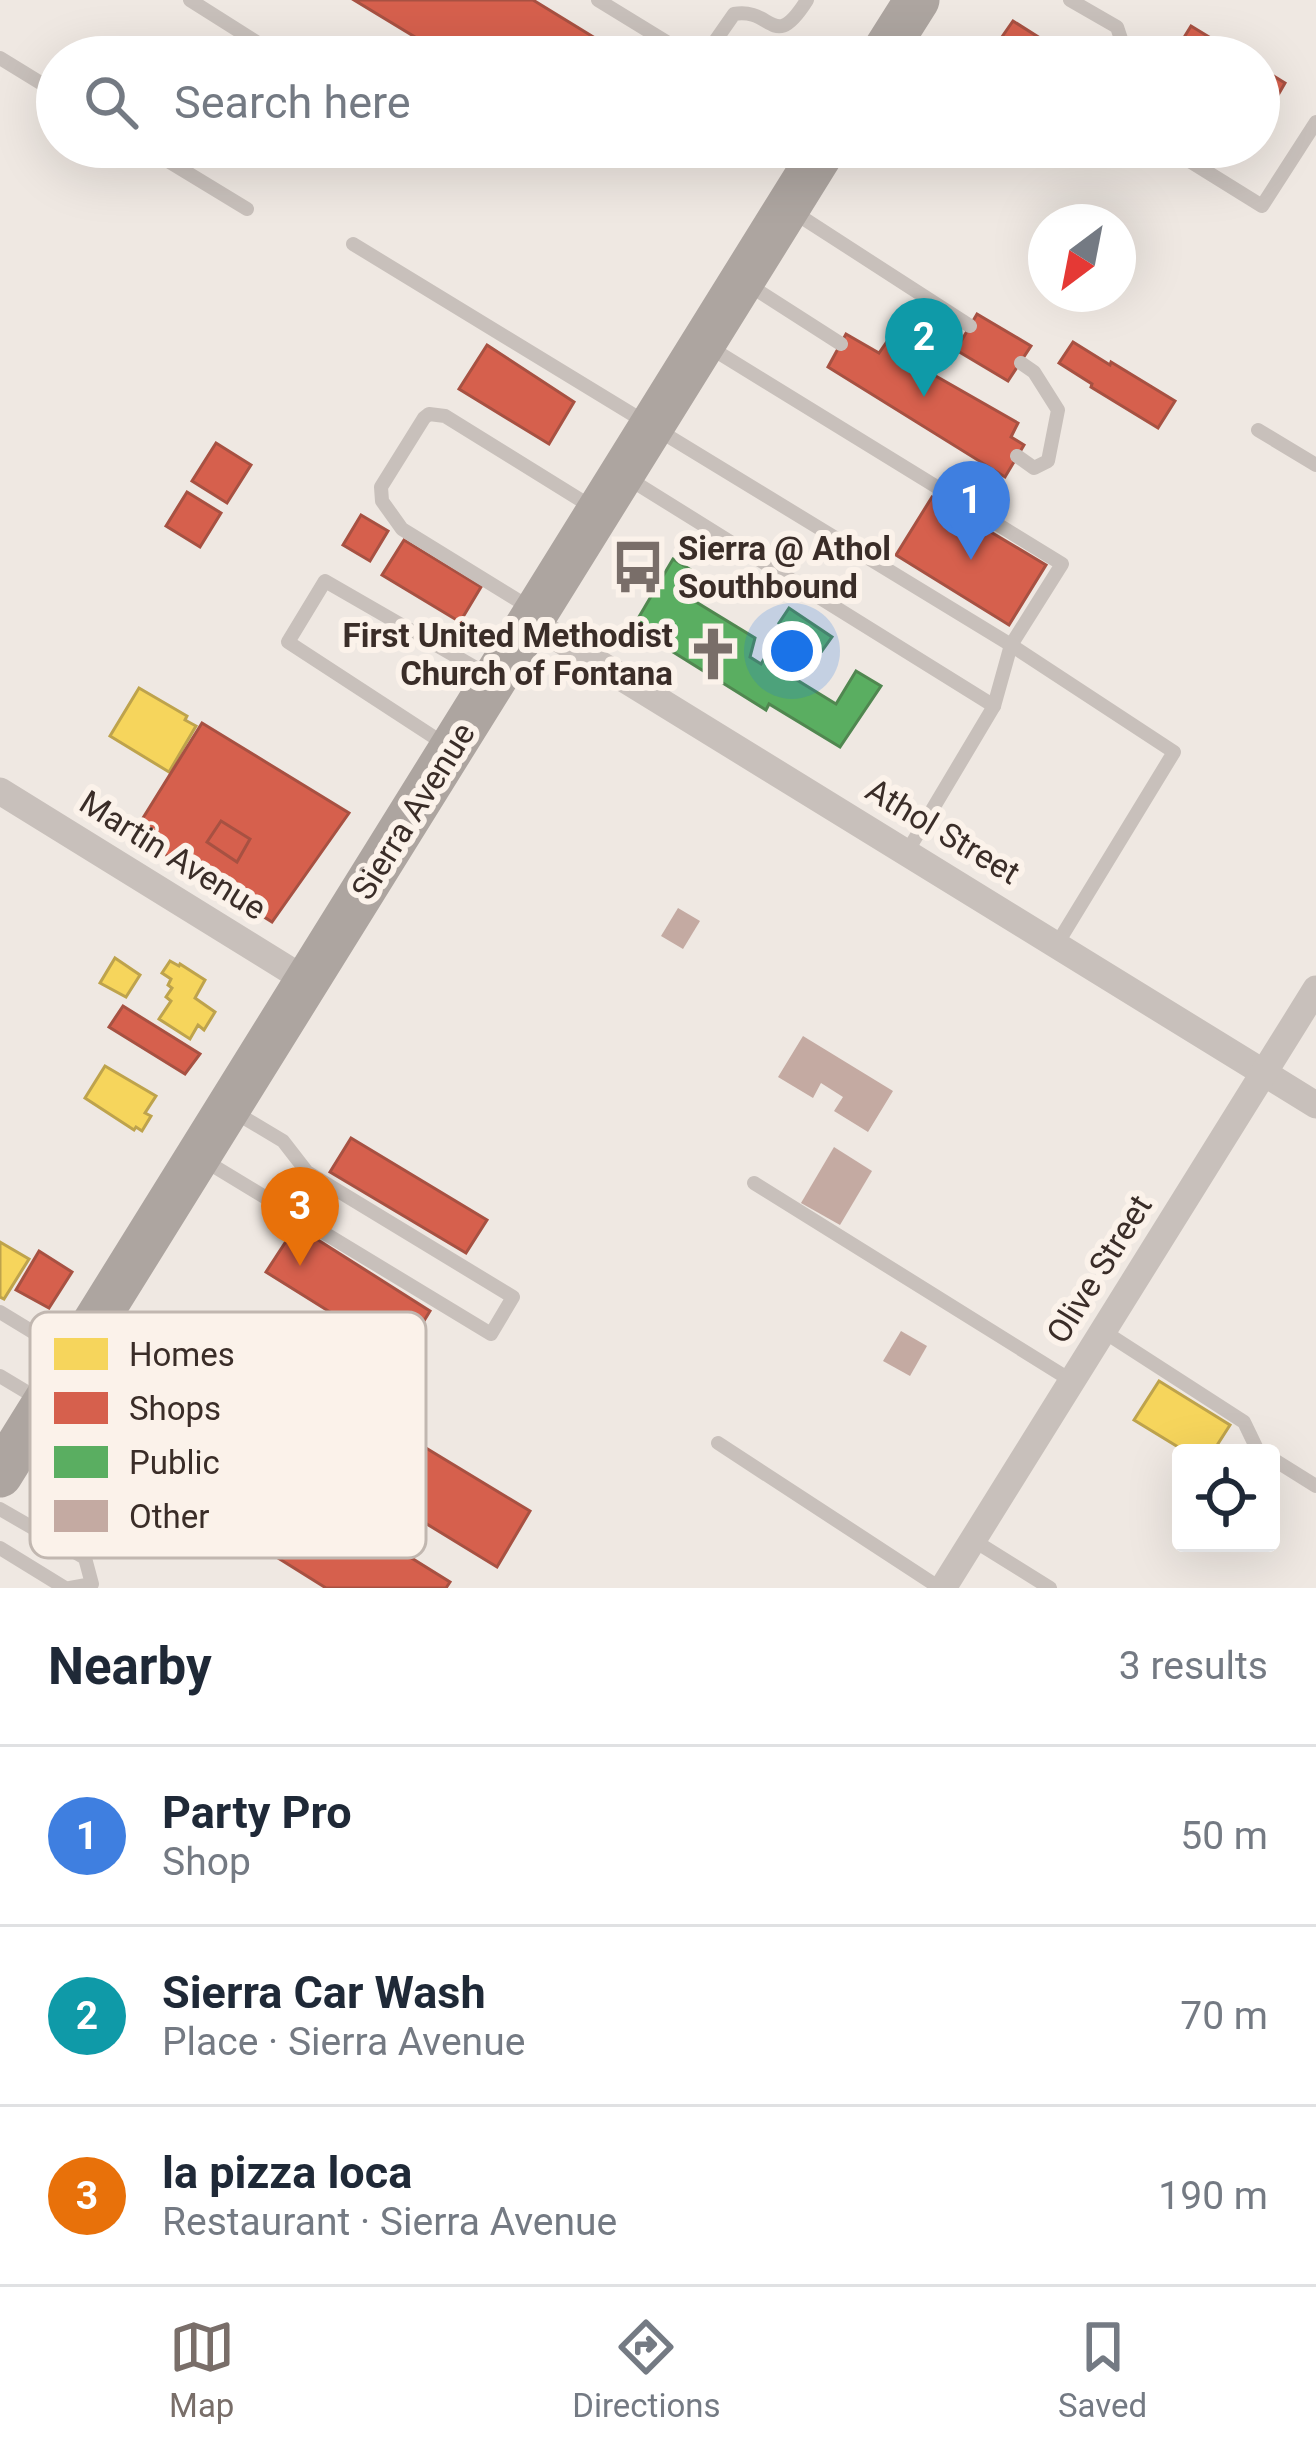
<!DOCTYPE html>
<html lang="en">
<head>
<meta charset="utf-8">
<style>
  body { margin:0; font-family:Roboto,sans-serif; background:#f2f2f3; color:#1f2937 }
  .controls { position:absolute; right:36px; bottom:36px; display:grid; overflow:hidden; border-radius:12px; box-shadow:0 12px 48px #0002 }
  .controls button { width:108px; height:108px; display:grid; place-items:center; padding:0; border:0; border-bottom:3px solid #e0e1e3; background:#fff; color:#1f2937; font:60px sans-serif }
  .compass { position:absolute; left:1028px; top:204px; width:108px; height:108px; border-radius:50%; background:#fff; box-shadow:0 12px 48px #0002; rotate:212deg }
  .you { position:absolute; left:792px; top:651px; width:42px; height:42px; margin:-30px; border:9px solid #fff; border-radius:50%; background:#1a73e8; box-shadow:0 0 0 18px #1a73e833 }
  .badge { display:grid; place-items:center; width:78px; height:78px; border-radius:50%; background:#796e69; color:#fff; font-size:39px; font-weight:700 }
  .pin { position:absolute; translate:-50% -99px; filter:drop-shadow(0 3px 6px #0008) }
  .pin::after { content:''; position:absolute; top:63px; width:42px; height:36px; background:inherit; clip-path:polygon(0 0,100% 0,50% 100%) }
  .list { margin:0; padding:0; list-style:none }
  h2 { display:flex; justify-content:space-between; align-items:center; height:156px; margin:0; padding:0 48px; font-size:51px }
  h2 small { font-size:39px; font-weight:400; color:#747a83 }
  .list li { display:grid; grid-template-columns:78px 1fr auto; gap:36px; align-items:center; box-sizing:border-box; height:180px; padding:0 48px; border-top:3px solid #e0e1e3 }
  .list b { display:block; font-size:45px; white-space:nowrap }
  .list p { margin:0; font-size:39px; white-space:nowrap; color:#747a83 }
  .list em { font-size:39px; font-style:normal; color:#747a83 }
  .icon { flex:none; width:66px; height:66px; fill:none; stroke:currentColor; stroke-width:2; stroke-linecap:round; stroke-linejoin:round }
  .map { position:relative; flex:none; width:1316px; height:1588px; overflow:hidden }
  .search { position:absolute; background:#fff; box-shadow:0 12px 48px #0002; left:36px; right:36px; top:36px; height:132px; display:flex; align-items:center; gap:30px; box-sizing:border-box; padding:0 42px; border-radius:66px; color:#747a83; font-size:45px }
  .sheet { height:696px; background:#fff }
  nav { display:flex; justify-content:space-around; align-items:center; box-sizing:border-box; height:168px; border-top:3px solid #e0e1e3; background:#fff; font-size:33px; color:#747a83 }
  nav a { display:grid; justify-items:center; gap:6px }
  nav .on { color:#796e69 }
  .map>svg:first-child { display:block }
  .homes { fill:#f6d55c; stroke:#bea34c; stroke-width:3 }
  .shops { fill:#d6604d; stroke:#a75142; stroke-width:3 }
  .public { fill:#5aae61; stroke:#508750; stroke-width:3 }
  .building { fill:#c4aaa2 }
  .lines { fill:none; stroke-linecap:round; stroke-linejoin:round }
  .service { stroke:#c8c0bb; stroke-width:14 }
  .minor { stroke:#c8c0bb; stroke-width:27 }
  .primary { stroke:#ada5a0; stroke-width:45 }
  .labels { text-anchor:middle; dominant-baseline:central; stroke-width:12; stroke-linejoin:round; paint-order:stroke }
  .poi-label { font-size:33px; font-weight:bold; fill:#3a2d28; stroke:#fbf2ea; text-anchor:start }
  .street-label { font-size:33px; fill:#3a2d28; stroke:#fbf2ea }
  .key { fill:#fbf2ea; stroke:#c1b7b0; stroke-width:3 }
  .key-label { font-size:33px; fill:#3a2d28 }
</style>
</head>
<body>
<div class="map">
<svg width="1316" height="1588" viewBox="0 0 1316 1588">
  <rect width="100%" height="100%" fill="#efe8e2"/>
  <g class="homes">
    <polygon points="139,688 187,716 185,720 196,726 169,772 110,736"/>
    <polygon points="269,860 296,875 283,899 277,896 273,904 261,896 260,898 239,883 247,870 259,877"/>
    <polygon points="115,958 140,975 126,997 100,983"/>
    <polygon points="170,961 179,966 180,964 205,980 195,998 215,1012 204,1030 198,1025 190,1039 159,1019 171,1001 166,997 172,988 168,985 171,979 162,973"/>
    <polygon points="105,1066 156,1096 145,1113 151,1116 142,1131 136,1127 134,1130 85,1098"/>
    <polygon points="0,1242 29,1259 4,1299 0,1297"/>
    <polygon points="1159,1381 1230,1425 1212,1453 1188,1453 1134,1420"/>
  </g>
  <g class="shops">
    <polygon points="354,0 533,0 626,57 448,57"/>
    <polygon points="1013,21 1070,57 988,57"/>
    <polygon points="1191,26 1242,57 1172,57"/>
    <polygon points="1259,67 1285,83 1259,128"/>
    <polygon points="977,314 1031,346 1008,381 956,350"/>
    <polygon points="895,330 937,356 927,371 1018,423 1011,437 1024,445 1005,477 828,367 846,334 879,353"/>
    <polygon points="1073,342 1110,365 1111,362 1175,401 1158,428 1091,387 1092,384 1059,363"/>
    <polygon points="487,345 574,402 549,444 459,389"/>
    <polygon points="216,443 251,465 227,503 192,481"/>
    <polygon points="187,492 221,513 200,547 166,526"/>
    <polygon points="932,497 1046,565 1009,625 896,555"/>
    <polygon points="361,515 388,531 370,561 343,545"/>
    <polygon points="404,540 481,587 460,622 382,575"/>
    <polygon points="202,723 349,813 272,922 133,834"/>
    <polygon points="221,821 250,839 237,862 207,842"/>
    <polygon points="123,1006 200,1054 185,1074 109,1027"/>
    <polygon points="351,1138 487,1220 466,1253 330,1172"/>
    <polygon points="296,1226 430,1311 402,1357 266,1272"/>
    <polygon points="39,1251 72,1272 49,1308 16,1290"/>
    <polygon points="167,1406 450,1582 446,1588 326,1588 128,1464 138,1451 131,1447 144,1423 152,1427"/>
    <polygon points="421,1445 530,1511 497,1567 386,1499"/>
  </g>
  <polygon class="public" points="673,559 696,573 683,594 755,638 750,657 761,664 784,626 779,623 789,608 832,637 822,651 818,648 797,680 836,704 856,671 881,686 840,747 769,704 766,710 633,627"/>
  <g class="building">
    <polygon points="678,908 700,921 683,949 661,936"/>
    <polygon points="803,1036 893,1091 868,1132 834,1111 843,1097 821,1083 813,1098 778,1077"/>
    <polygon points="834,1147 872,1171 840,1225 801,1203"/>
    <polygon points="901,1331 927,1346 910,1376 883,1361"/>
  </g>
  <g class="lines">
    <g class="service">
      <polyline points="190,0 280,57"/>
      <polyline points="598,0 691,57"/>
      <polyline points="1070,0 1117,27 1127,57"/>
      <path d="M 704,57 L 734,14 C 773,7 773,54 807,0"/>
      <polyline points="0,58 57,93"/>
      <polyline points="145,147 247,209"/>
      <polyline points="1167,147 1262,206 1316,122"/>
      <polyline points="792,211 970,326"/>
      <polyline points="353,244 1011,645 1062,564 706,345"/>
      <polyline points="749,285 841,344"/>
      <polyline points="1258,430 1316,465"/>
      <polyline points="1017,456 1034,468 1048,461 1058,410 1034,372 1021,363"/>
      <polyline points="626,477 994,706"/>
      <polyline points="532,609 402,529 382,501 381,487 424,418 429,414 445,416 595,509"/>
      <polyline points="446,745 288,642 325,581 490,676"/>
      <polyline points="907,852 994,706 1011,645 1174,752 1057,944"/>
      <polyline points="202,1159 491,1334 513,1297 307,1172 283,1141 231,1110"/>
      <polyline points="754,1183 1072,1381"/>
      <polyline points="0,1312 69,1354"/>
      <polyline points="1103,1331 1244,1422 1257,1449 1263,1453"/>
      <polyline points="0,1376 40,1400"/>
      <polyline points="718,1443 940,1588"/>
      <polyline points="1271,1458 1316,1486"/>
      <polyline points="0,1509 85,1558 92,1584 70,1588"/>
      <polyline points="973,1540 1050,1588"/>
      <polyline points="0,1548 65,1588"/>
    </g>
    <g class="minor">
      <polyline points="530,621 1316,1105"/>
      <polyline points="0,791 307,981"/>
      <polyline points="943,1588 1316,989"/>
    </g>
    <g class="primary">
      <polyline points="881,57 917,0"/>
      <polyline points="0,1475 825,147"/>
    </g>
  </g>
  <defs>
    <symbol id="bus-bare" viewBox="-9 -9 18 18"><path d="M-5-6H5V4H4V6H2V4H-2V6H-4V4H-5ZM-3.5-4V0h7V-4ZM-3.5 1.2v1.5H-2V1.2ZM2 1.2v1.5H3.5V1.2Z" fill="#796e69" stroke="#fbf2ea" stroke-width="2.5" paint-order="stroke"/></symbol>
    <symbol id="church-bare" viewBox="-9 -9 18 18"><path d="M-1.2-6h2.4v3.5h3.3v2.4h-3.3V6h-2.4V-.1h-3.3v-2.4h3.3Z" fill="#796e69" stroke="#fbf2ea" stroke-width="2.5" paint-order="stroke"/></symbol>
  </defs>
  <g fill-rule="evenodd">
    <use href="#bus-bare" x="600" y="529" width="76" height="76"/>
    <use href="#church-bare" x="675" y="616" width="76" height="76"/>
  </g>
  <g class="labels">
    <g class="poi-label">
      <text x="678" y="548">Sierra @ Athol<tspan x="678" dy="38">Southbound</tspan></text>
      <text x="673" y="635" text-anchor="end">First United Methodist<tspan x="673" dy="38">Church of Fontana</tspan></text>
    </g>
    <g class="street-label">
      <text transform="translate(413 811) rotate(-58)">Sierra Avenue</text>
      <text transform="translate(943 831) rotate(31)">Athol Street</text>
      <text transform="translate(173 855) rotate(32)">Martin Avenue</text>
      <text transform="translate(1099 1269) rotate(-58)">Olive Street</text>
    </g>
  </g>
  <rect x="30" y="1312" width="396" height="246" rx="18" class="key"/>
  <rect x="54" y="1338" width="54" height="32" fill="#f6d55c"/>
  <rect x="54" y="1392" width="54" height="32" fill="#d6604d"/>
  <rect x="54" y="1446" width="54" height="32" fill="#5aae61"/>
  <rect x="54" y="1500" width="54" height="32" fill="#c4aaa2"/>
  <g class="key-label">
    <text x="129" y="1366">Homes</text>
    <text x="129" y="1420">Shops</text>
    <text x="129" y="1474">Public</text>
    <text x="129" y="1528">Other</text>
  </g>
</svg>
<div class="controls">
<button><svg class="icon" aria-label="locate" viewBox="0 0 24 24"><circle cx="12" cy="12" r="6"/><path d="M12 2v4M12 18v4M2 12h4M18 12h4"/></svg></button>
</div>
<svg class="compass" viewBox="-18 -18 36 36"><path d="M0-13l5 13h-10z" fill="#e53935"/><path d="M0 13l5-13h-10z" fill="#747a83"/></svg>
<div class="you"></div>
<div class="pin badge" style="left:971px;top:560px;background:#3f7fe0">1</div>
<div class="pin badge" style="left:924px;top:397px;background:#0f9aa8">2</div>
<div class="pin badge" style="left:300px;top:1266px;background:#e8710a">3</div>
<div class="search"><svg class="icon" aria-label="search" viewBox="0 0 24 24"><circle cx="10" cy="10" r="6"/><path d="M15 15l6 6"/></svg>Search here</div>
</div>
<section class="sheet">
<h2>Nearby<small>3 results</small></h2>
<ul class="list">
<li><span class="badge" style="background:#3f7fe0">1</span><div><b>Party Pro</b><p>Shop</p></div><em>50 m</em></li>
<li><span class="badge" style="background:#0f9aa8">2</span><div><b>Sierra Car Wash</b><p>Place · Sierra Avenue</p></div><em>70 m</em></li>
<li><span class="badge" style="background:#e8710a">3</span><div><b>la pizza loca</b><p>Restaurant · Sierra Avenue</p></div><em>190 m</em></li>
</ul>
</section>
<nav>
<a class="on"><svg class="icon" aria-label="map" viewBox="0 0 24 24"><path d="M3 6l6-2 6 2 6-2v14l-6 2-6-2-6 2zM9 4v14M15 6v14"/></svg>Map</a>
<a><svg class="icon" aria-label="directions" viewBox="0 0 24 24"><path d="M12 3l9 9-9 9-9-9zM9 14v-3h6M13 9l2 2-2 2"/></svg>Directions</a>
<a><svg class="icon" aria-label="saved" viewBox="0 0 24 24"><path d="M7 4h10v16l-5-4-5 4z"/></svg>Saved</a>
</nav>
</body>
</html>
